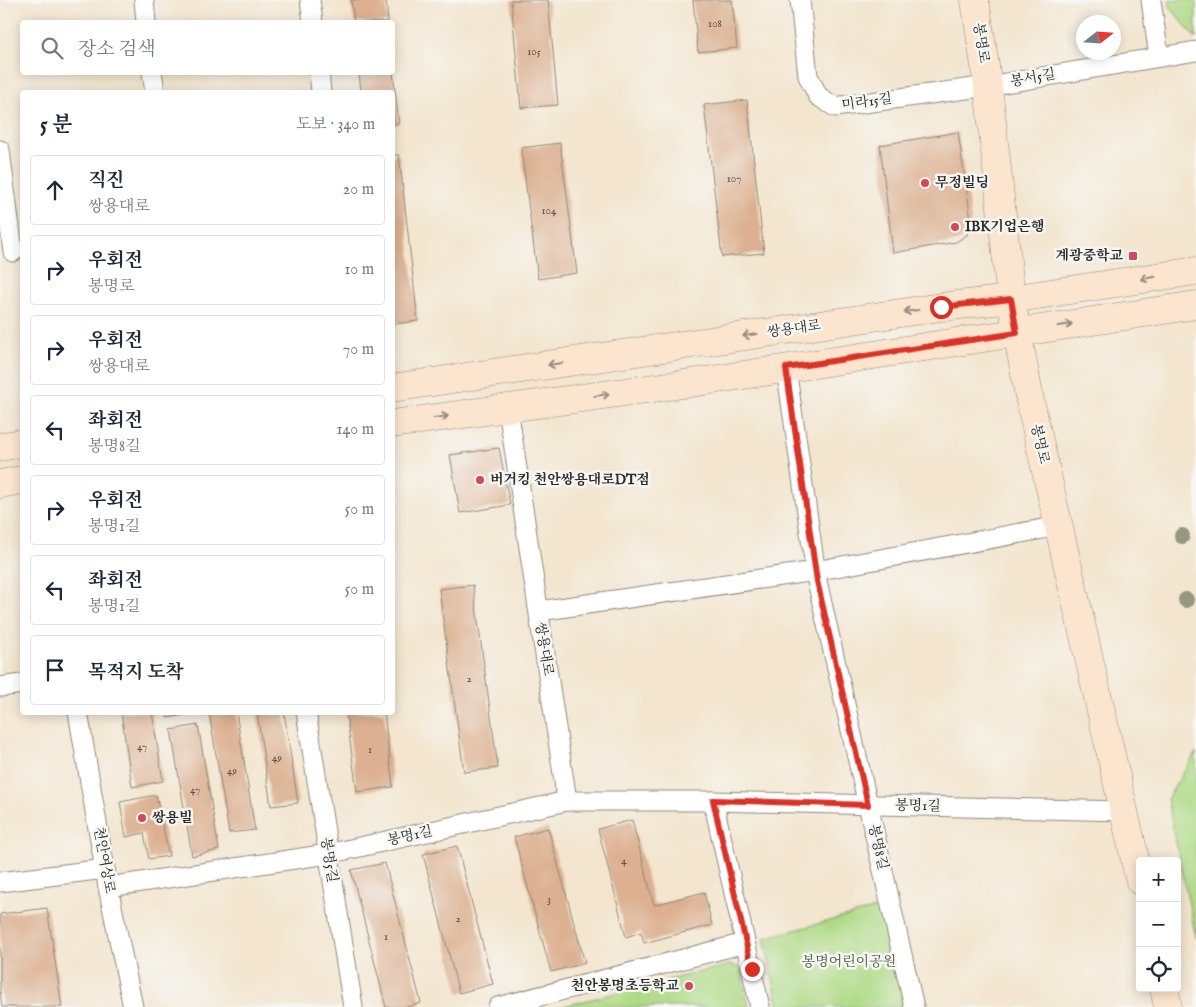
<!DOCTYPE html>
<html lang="ko">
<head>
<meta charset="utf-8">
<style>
  body { margin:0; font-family:"IM FELL English","Noto Serif KR",serif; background:#f2f2f3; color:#1f2937 }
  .controls { position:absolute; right:15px; bottom:15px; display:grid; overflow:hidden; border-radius:5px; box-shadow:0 2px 12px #0003 }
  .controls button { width:45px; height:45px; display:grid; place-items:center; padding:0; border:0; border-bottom:1px solid #e0e1e3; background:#fff; color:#1f2937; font:25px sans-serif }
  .compass { position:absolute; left:1076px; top:15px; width:45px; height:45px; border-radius:50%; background:#fff; box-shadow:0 2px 12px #0003; rotate:73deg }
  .stop { position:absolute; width:15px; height:15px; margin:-11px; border:4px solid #d93025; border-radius:50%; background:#fff }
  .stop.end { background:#d93025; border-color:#fff; box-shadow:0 1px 5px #0008 }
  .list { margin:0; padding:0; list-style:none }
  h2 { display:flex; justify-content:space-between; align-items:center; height:65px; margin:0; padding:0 20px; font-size:21px }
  h2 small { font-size:16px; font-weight:400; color:#747a83 }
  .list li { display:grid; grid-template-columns:32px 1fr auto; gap:15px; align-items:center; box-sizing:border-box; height:70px; margin:0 10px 10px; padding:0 10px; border:1px solid #e0e1e3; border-radius:5px }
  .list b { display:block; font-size:19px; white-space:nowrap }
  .list p { margin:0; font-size:16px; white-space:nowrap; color:#747a83 }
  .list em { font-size:16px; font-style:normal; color:#747a83 }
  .icon { flex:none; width:28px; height:28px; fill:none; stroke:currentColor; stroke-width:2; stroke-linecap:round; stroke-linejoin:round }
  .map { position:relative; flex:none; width:1196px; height:1007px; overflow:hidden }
  .search { position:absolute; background:#fff; box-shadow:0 2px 12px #0003; left:20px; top:20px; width:375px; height:55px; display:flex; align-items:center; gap:12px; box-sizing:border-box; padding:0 18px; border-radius:5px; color:#747a83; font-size:19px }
  .panel { position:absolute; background:#fff; box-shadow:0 2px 12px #0003; left:20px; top:90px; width:375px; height:625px; border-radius:5px }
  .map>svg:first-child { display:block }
  .green { fill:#aeda85; stroke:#6c8258 }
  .building { fill:#dcb090 }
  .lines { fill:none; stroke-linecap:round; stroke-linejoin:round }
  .street-casing { stroke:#8f887c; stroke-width:21 }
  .secondary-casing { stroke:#8f887c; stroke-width:29 }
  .street { stroke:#fff; stroke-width:19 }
  .secondary { stroke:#fce5cf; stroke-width:28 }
  .tree { fill:#979781 }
  .oneway { stroke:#94887d }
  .route { stroke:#d93025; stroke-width:6 }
  .poi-dot { fill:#d1495b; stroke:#f6f6f2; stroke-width:2 }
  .labels { text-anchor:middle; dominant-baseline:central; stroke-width:5; stroke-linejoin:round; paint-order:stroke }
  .number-label { font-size:11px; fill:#574c44 }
  .street-label { font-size:14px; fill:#2b2b2b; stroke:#f6f6f2 }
  .poi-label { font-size:14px; font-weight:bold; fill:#2b2b2b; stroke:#f6f6f2; text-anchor:start }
  .park-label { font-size:14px; fill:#4c5742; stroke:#f6f6f2 }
</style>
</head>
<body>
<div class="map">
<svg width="1196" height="1007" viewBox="0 0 1196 1007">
  <rect width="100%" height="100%" fill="#f6f6f2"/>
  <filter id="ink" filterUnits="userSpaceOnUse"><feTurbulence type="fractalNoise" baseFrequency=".02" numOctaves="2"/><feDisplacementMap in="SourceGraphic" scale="10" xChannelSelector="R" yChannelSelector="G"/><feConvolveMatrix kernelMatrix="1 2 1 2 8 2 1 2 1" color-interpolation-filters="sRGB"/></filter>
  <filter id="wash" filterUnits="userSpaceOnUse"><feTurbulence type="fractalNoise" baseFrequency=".0096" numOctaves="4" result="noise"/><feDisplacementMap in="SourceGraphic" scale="20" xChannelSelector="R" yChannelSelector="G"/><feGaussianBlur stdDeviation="1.12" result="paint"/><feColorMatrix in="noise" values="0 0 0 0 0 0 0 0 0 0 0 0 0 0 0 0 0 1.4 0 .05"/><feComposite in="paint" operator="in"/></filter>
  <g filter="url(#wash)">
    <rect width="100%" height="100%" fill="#f3e5ce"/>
    <g class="green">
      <polygon points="1169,0 1196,0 1196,39 1170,7"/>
      <polygon points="1196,752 1196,938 1167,799"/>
      <polygon points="882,907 906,1007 779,1007 764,938"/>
      <polygon points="729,965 740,967 749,1007 559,1007"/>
    </g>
    <g id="blocks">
      <g class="building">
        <polygon points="351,0 386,0 388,22 354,22"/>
        <polygon points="511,0 548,0 558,105 521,108"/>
        <polygon points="693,0 732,0 737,48 698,52"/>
        <polygon points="359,72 393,72 399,124 392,124 392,92 361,92"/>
        <polygon points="747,100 764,253 722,257 704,105"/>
        <polygon points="958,132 971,220 967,235 956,242 893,253 880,145"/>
        <polygon points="560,143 577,273 538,279 521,148"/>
        <polygon points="392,155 399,155 418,321 392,324"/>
        <polygon points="499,448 510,505 460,513 450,455"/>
        <polygon points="473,585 498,768 464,772 439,589"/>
        <polygon points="121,712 152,712 163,781 132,787"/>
        <polygon points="167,712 191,712 191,714 167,718"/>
        <polygon points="209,712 236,712 255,830 229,833"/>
        <polygon points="257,712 284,712 298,803 271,806"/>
        <polygon points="346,712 384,712 393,787 357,792"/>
        <polygon points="198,725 219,850 192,856 171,730"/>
        <polygon points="156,795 169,856 149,859 144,833 126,837 120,802"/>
        <polygon points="632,820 654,905 704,892 712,925 644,943 641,932 626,937 598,829"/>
        <polygon points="548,828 585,963 551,972 514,837"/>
        <polygon points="457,846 493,984 459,993 423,854"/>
        <polygon points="385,863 421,1003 407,1007 386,1007 351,870"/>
        <polygon points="47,908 62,1007 2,1007 0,991 0,914"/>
      </g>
    </g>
  </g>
  <g filter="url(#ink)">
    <use href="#blocks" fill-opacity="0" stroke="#8f887c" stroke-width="1"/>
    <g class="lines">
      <defs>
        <g id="street">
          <polyline points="144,0 146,22"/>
          <polyline points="310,0 313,22"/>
          <polyline points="800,0 808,76 818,96 835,107 988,86 1196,51"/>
          <polyline points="1151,0 1159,57"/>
          <polyline points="152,72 155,92"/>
          <polyline points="319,72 321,92"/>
          <polyline points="0,150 13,252"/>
          <polyline points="786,368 817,581 914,1007"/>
          <polyline points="508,408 567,801"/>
          <polyline points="539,611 815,571 1059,526"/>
          <polyline points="0,687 22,684"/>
          <polyline points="78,712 108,887 133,1007"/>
          <polyline points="306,712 353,1007"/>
          <polyline points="713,801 760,1007"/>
          <polyline points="0,882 105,869"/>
          <polyline points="108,887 328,854 567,801 713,801 1124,811"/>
          <polyline points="498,1007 745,943"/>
        </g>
        <g id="secondary">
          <polyline points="975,0 988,86 1011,299 1030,401 1140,881"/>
          <polyline points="392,388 941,307 1011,299 1196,271"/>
          <polyline points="392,424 705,381 1196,305"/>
          <polyline points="0,447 22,443"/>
          <polyline points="0,484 22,480"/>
          <polyline points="1164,988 1168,1007"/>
        </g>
      </defs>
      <use href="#street" class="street-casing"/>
      <use href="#secondary" class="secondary-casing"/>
      <use href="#street" class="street"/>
      <use href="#secondary" class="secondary"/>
    </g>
    <g class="tree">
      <circle cx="1182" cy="536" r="8"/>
      <circle cx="1186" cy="600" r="8"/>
    </g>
    <defs><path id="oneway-shaft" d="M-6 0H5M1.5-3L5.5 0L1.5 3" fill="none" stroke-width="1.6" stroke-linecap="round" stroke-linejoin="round" transform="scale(1.25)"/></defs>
    <g class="oneway">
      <use href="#oneway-shaft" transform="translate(1148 278) rotate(171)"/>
      <use href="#oneway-shaft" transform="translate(911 311) rotate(172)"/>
      <use href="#oneway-shaft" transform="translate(1065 325) rotate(-9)"/>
      <use href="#oneway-shaft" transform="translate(750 335) rotate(172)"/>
      <use href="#oneway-shaft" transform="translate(555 364) rotate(172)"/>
      <use href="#oneway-shaft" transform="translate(602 395) rotate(-8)"/>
      <use href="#oneway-shaft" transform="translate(441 417) rotate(-8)"/>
    </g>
  </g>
  <g class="lines" filter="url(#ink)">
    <polyline class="route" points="752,969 713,800 868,805 817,581 786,368 1017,333 1011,299 941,307"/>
  </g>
  <g class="poi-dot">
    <circle cx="925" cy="183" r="5"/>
    <circle cx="955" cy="227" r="5"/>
    <rect x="1128" y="251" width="10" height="10" rx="2.5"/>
    <circle cx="480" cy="480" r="5"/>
    <circle cx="142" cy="818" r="5"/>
    <circle cx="689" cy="986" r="5"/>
  </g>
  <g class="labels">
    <g class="number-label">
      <text x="715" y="24">108</text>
      <text x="534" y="52">105</text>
      <text x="734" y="179">107</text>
      <text x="549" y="211">104</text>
      <text x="469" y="679">2</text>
      <text x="142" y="747">47</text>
      <text x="370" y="750">1</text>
      <text x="277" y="758">49</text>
      <text x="232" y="771">49</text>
      <text x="195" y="790">47</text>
      <text x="624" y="861">4</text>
      <text x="549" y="900">3</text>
      <text x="458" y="919">2</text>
      <text x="386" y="937">1</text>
    </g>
    <g class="street-label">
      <text transform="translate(981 43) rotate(81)">봉명로</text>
      <text transform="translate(1033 78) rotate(-10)">봉서5길</text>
      <text transform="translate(867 102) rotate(-8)">미라15길</text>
      <text transform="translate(794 329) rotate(-8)">쌍용대로</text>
      <text transform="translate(1040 444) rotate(77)">봉명로</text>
      <text transform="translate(544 649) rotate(81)">쌍용대로</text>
      <text transform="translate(918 806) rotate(1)">봉명1길</text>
      <text transform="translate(410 836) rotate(-13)">봉명1길</text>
      <text transform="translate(878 847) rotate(77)">봉명8길</text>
      <text transform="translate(104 860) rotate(80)">천안여상로</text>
      <text transform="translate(329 860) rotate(81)">봉명5길</text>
    </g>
    <g class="poi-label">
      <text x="935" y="183">무정빌딩</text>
      <text x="965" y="227">IBK기업은행</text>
      <text x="1123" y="256" text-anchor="end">계광중학교</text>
      <text x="490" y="480">버거킹 천안쌍용대로DT점</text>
      <text x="152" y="818">쌍용빌</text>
      <text x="679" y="986" text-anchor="end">천안봉명초등학교</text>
    </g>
    <g class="park-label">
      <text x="849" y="962">봉명어린이공원</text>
    </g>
  </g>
</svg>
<div class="controls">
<button>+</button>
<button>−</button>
<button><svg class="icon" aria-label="locate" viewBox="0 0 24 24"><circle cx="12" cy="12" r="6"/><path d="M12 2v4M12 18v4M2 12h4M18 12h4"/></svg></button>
</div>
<svg class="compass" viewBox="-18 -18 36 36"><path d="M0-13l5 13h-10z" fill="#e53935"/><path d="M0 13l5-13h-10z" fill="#747a83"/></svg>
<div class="stop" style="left:941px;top:307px"></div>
<div class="stop end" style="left:752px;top:969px"></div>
<div class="search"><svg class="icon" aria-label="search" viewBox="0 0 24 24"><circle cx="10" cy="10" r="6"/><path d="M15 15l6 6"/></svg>장소 검색</div>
<section class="panel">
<h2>5 분<small>도보 · 340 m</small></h2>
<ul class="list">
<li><svg class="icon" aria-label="ahead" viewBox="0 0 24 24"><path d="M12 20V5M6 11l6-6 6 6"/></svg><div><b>직진</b><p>쌍용대로</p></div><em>20 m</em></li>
<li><svg class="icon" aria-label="right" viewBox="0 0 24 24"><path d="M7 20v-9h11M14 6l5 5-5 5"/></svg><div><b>우회전</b><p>봉명로</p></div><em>10 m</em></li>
<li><svg class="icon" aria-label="right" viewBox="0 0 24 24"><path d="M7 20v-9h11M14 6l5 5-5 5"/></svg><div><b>우회전</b><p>쌍용대로</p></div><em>70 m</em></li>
<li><svg class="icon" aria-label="left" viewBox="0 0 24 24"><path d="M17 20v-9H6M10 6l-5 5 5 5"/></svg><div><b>좌회전</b><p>봉명8길</p></div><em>140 m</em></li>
<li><svg class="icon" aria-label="right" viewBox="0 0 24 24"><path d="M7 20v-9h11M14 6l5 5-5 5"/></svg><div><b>우회전</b><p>봉명1길</p></div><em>50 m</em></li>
<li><svg class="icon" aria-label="left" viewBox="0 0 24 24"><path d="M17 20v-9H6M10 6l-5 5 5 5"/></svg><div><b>좌회전</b><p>봉명1길</p></div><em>50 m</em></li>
<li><svg class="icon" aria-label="arrive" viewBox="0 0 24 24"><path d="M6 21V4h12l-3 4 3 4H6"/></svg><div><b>목적지 도착</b></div></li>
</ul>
</section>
</div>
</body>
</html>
